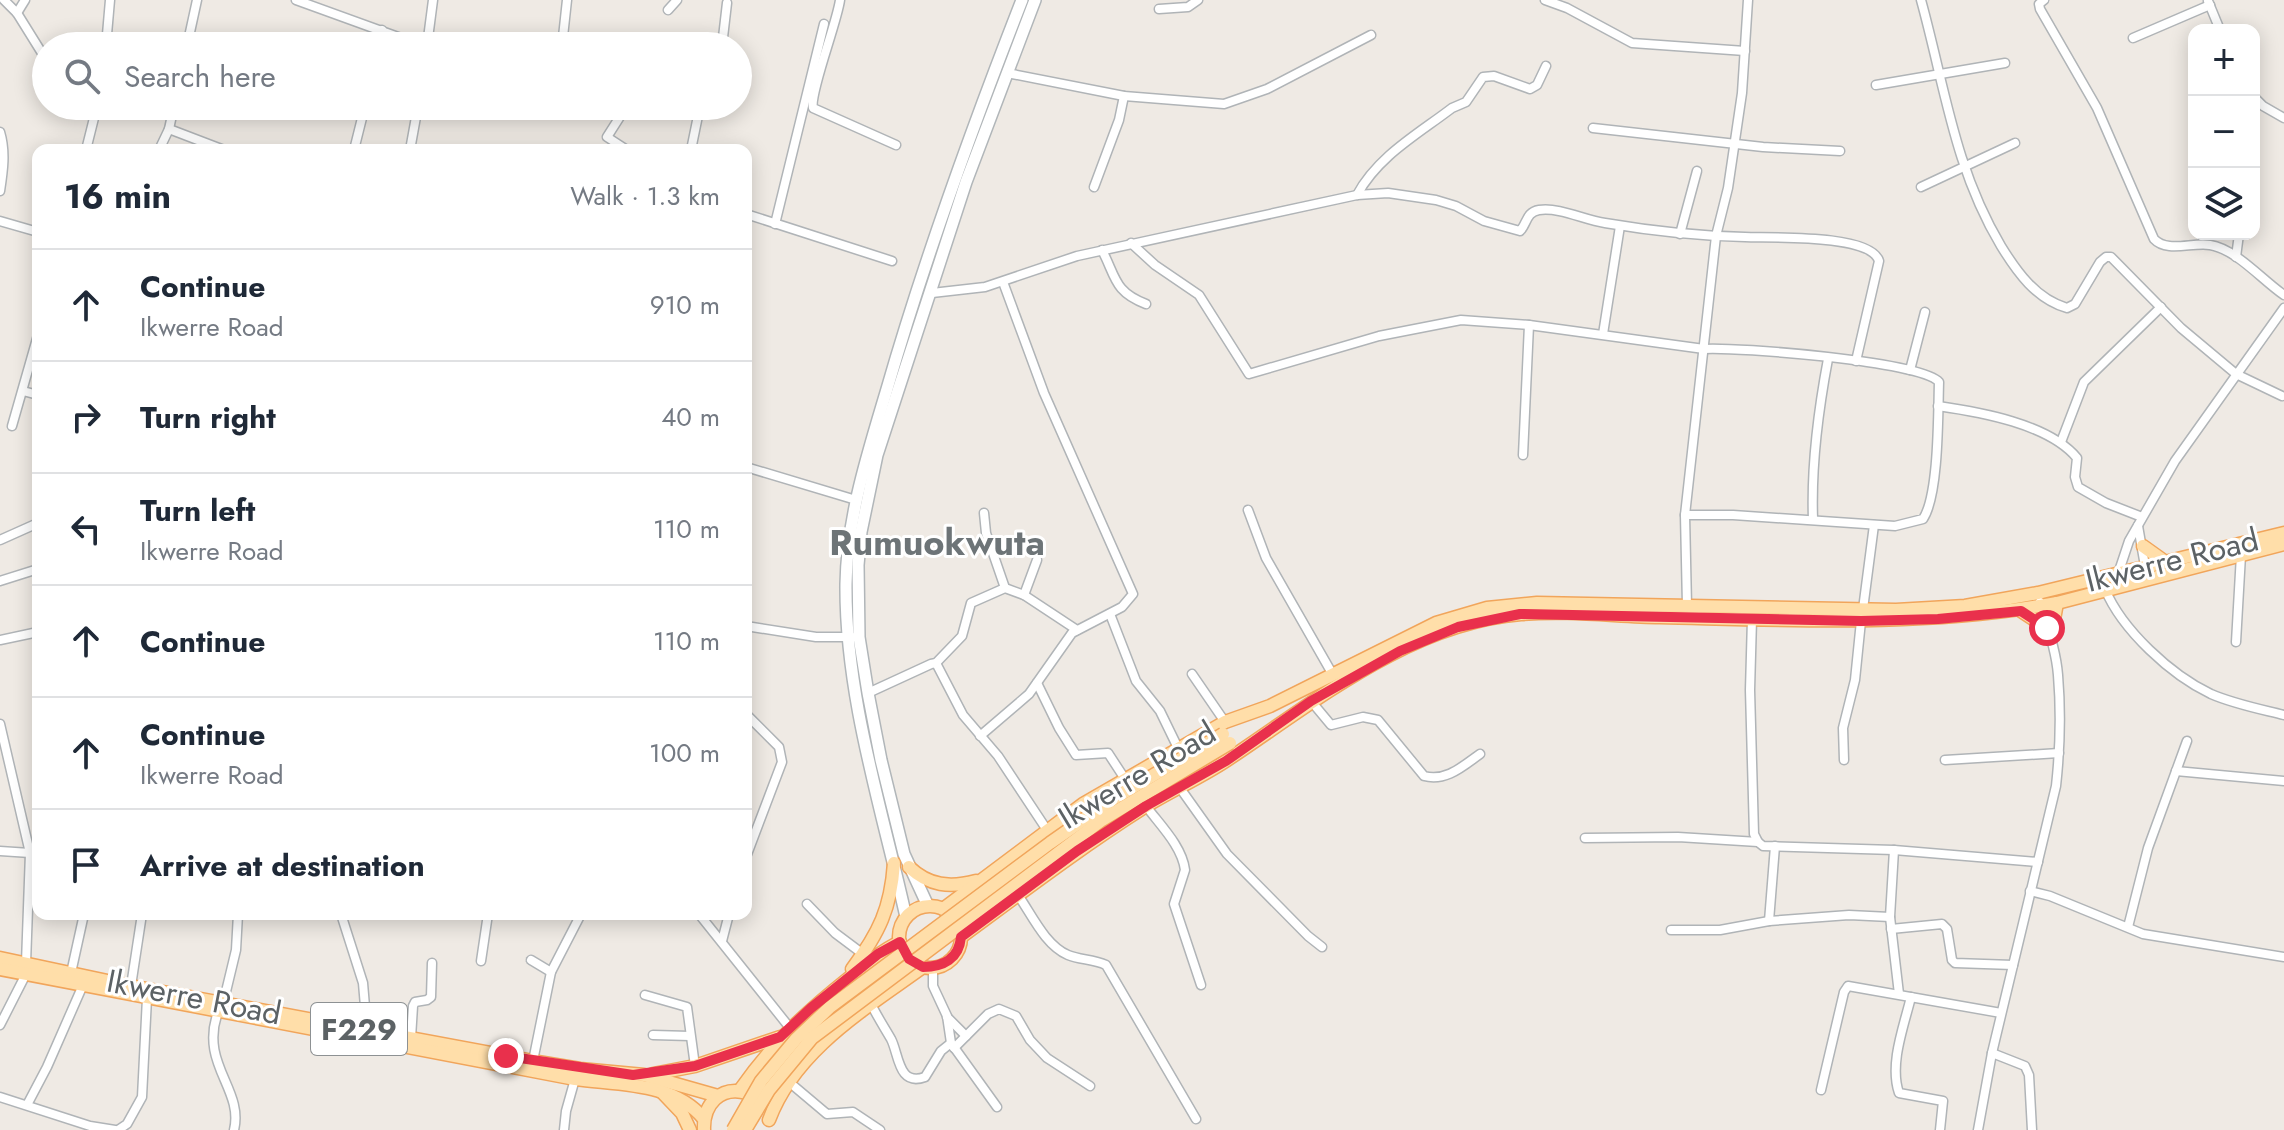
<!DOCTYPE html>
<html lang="en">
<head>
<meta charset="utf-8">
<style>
  body { margin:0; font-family:Jost,sans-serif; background:#f2f2f3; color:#1f2937 }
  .controls { position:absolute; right:24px; top:24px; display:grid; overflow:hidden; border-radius:16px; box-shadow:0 4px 20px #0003 }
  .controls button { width:72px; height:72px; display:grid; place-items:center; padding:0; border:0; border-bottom:2px solid #e0e1e3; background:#fff; color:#1f2937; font:40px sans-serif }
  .stop { position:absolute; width:24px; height:24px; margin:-18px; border:6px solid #e9304c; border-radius:50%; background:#fff }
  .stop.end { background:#e9304c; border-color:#fff; box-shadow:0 2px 8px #0008 }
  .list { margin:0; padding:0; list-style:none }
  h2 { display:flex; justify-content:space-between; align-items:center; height:104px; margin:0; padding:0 32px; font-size:34px }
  h2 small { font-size:26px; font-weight:400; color:#747a83 }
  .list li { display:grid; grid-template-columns:52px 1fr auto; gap:24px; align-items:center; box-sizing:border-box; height:112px; padding:0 32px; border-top:2px solid #e0e1e3 }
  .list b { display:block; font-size:30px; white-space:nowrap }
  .list p { margin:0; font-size:26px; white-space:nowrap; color:#747a83 }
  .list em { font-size:26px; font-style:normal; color:#747a83 }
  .icon { flex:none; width:44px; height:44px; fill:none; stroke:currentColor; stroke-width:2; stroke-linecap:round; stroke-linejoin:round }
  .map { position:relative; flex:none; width:2284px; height:1130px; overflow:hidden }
  .search { position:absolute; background:#fff; box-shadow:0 4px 20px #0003; left:32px; top:32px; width:720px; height:88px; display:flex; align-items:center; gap:20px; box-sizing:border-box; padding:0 28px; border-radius:44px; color:#747a83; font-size:30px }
  .panel { position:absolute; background:#fff; box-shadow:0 4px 20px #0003; left:32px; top:144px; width:720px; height:776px; border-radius:16px }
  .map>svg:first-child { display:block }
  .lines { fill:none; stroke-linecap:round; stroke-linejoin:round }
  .minor-casing { stroke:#b0b4b7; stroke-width:11 }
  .secondary-casing { stroke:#b1b6b9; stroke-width:14 }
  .primary-casing { stroke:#f1a55b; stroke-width:15 }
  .minor { stroke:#fff; stroke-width:8 }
  .secondary { stroke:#fff; stroke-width:11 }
  .primary { stroke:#ffdea9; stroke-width:12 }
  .primary-bridge-casing { stroke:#f1a55b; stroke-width:15; stroke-linecap:butt }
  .primary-bridge { stroke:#ffdea9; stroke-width:12 }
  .route { stroke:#e9304c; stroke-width:10 }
  .labels { text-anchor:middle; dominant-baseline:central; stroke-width:6; stroke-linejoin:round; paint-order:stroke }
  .shield { fill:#fff; stroke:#8d9193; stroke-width:2 }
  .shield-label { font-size:30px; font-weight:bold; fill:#5c6265 }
  .street-label { font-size:32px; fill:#5c6265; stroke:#fff }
  .quarter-label { font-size:36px; font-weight:bold; fill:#6d7477; stroke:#fff }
</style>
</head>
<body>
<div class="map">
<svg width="2284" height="1130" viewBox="0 0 2284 1130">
  <rect width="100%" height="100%" fill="#efeae4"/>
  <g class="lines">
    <defs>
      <g id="minor">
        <polyline points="4,0 17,13 45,58"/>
        <polyline points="296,0 423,46"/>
        <path d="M 840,0 C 837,23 809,94 813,108 L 896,145"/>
        <polyline points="1545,0 1567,8 1632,43 1745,51"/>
        <path d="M 1921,0 C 1945,87 1954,167 2001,246 C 2017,272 2036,299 2067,308 L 2075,304 L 2100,262 L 2106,257 L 2111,257 L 2181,328 L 2236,374 L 2282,396"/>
        <path d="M 2044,0 L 2039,4 L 2040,9 L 2097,108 L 2154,239 C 2167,253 2192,242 2210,245 C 2236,249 2262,280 2284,295"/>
        <polyline points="2208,1 2220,30"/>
        <polyline points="1159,9 1188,7 1198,0"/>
        <polyline points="668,10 677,0"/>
        <polyline points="17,13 25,0"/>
        <polyline points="2133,38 2210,5"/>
        <polyline points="106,46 110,0"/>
        <polyline points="187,46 197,0"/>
        <polyline points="378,46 382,30"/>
        <polyline points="427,46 433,0"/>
        <polyline points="562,46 567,0"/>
        <polyline points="644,46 650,41"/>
        <polyline points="722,46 727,3"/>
        <polyline points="1007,73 1124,96 1224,104 1267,89 1371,35"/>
        <polyline points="1876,85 2005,63"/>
        <polyline points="2254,97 2263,106 2284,118"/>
        <polyline points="524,106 558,112 570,106"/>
        <polyline points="621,115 607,137 627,150"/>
        <polyline points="1593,128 1763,147 1840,151"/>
        <polyline points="169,129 224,150"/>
        <path d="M 0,132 C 6,152 3,171 0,191"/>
        <polyline points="86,150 97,106"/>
        <polyline points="159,150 169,129 174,106"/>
        <polyline points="354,150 365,106"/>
        <polyline points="410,150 418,106"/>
        <polyline points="691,150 700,106"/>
        <polyline points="1094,187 1119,120 1124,96"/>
        <polyline points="1921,187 2015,143"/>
        <path d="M 1357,195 C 1378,156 1418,134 1452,108 L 1466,102 L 1483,77 L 1494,76 L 1530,89 L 1537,85 L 1546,66"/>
        <polyline points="746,214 892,261"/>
        <polyline points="0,221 38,232"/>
        <polyline points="775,224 824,24"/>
        <polyline points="1680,234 1697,171"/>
        <path d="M 1131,243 L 1155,265 L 1199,295 L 1249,374 L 1379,336 L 1461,320 L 1529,325 L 1704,349 C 1738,347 1921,361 1939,382 C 1938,414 1939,495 1923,519 L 1895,526 L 1733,515 L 1685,515"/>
        <path d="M 1102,250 C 1116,277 1114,292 1146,304"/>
        <polyline points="2236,257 2239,234"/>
        <path d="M 932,293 L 985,287 L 1077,256 L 1357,195 L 1388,193 L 1436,200 L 1456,206 L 1484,221 L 1520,231 C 1527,224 1526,212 1539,210 C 1560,207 1584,220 1605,223 C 1652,231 1698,236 1745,237 C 1771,238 1871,234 1879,261 L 1856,361"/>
        <polyline points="1603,334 1620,226"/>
        <polyline points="1910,370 1925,312"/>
        <polyline points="23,391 38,395"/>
        <path d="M 1938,406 C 1980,412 2049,424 2077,458 L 2075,477 L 2078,487 L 2106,503 L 2142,517"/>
        <polyline points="12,426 38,335"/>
        <polyline points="2061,442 2084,382 2161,307"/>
        <polyline points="1523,455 1529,325"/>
        <polyline points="746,467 856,500"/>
        <polyline points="1248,510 1266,558 1333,675"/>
        <polyline points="984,513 986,533 1005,588"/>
        <path d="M 1813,519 C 1811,464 1818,412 1828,359"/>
        <polyline points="2138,526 2145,566"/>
        <polyline points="0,540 38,523"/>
        <polyline points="2119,571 2129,541 2175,461 2284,308"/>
        <polyline points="0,581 38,569"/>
        <path d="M 2105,589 C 2122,630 2171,675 2211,694 C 2234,704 2260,709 2284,715"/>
        <polyline points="1024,595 1037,560"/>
        <polyline points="1687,606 1685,515 1716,236 1728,188 1742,93 1748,0"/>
        <polyline points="1863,609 1874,525"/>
        <polyline points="1110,614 1136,681 1160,711 1178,748"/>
        <polyline points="1752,619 1750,690 1754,834 1758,842"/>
        <polyline points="746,626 816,637 852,637"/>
        <polyline points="0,640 38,632"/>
        <polyline points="2236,642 2241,555"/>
        <polyline points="936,663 963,715 998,756 1047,830"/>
        <polyline points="1192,674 1225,722"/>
        <polyline points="1037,683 1059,728 1076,755 1108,753 1125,779"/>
        <polyline points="868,693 931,664 936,663 962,636 971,603 1005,588 1024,595 1077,630"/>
        <path d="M 1311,701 L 1331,725 L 1363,717 L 1378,720 L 1424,776 C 1446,782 1463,766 1480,754"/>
        <polyline points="746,714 779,747 782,762 746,857"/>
        <polyline points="0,724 30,853 26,963"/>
        <polyline points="980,736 1029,694 1072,633 1122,607 1133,594 1044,393 1003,282"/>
        <polyline points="1844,760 1843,728 1855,680 1861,621"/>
        <polyline points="1945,760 2059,753"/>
        <polyline points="2176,771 2284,781"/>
        <polyline points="1180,788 1227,854 1308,936 1322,947"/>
        <path d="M 1146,806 C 1160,825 1182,846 1185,870 L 1174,904 L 1201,985"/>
        <polyline points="1585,838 1678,837 1758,842 1763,846 1894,850 2038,862"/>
        <polyline points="1894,850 1890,917 1899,994"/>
        <polyline points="0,851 30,853"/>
        <polyline points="2030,891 2050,896 2143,934 2284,957"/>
        <path d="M 1018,895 C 1032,915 1045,945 1068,955 C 1080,960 1093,959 1106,965 L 1196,1119"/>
        <polyline points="807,904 835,933 863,954"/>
        <polyline points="341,914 363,983 367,1030"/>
        <polyline points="699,914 790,1028"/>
        <polyline points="1769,921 1775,846"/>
        <polyline points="2128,927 2148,848 2187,741"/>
        <polyline points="1891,929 1942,924 1947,929 1952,960 1955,963 2013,965"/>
        <polyline points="1671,930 1720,930 1769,921 1849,915 1890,917"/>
        <polyline points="722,941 729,914"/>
        <polyline points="531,960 551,972"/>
        <polyline points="481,961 488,914"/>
        <polyline points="933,967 933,986 947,1016 951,1043 997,1107"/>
        <polyline points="71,973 84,914"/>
        <polyline points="131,986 142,914"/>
        <polyline points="645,995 687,1007 695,1066"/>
        <path d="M 1911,997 C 1904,1026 1889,1064 1899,1093 L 1943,1101 L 1940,1130"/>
        <polyline points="223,1004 236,950 238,914"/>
        <path d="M 871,1004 C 877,1016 884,1027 891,1039 C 899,1054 898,1087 925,1077 L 941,1051 L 951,1043"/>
        <path d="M 218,1012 C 199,1064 244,1089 234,1130"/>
        <polyline points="947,1017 966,1036"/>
        <polyline points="0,1025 26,974"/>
        <polyline points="653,1035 690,1036"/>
        <polyline points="411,1038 413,1006 415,1002 427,1000 431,997 432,963"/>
        <polyline points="954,1048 988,1014 999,1009 1016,1016 1030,1040 1047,1058 1090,1086"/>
        <polyline points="1992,1053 2025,1066 2029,1075 2032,1130"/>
        <polyline points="533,1061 551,972 581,914"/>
        <polyline points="789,1082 827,1114 853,1112 880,1130"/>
        <polyline points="1821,1090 1844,992 1848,986 2001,1013"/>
        <polyline points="0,1097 90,1126 115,1130"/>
        <polyline points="27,1105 47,1067 83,985"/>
        <polyline points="118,1130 127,1124 142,1097 147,998"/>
        <polyline points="564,1130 566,1111 575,1079"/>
        <path d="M 1978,1130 L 1992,1053 L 2056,786 C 2060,750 2061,711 2058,675 C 2056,650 2047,626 2040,602"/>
      </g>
      <g id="secondary">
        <polyline points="928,906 904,854 881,760 868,693 859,637 858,565 861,532 877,455 966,182 1035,0"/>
        <path d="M 906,917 C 882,809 845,696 846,584 C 847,517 868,453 887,389 C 925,257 972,128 1022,0"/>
      </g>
      <g id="primary">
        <polyline points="2143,546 2164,561"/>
        <polyline points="2021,611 2047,628"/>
        <polyline points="2051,636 2057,603"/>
        <path d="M 909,867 C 929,886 950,888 976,881"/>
        <circle cx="930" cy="937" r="31"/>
        <polyline points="943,909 1083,804 1225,722 1270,706 1436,623 1487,608 1537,603 1896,610 1965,606 2038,593 2284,533"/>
        <path d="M 961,937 C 1021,893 1080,848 1143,808 C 1170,791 1200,778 1227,760 C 1316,701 1410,623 1521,614 C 1567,610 1614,616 1660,617 C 1793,620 1926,627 2057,603 L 2284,544"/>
        <polyline points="0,958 131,986 533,1061 580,1069 644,1075 718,1096"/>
        <path d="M 0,969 L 575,1079 C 619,1085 674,1082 704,1119"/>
        <path d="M 852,969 C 879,933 891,908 894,863"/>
        <polyline points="653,1074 695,1066 780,1037"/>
        <path d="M 740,1090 C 772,1044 805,1013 849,978 C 865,965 881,951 900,942"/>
        <polyline points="662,1092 682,1113 690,1130"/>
        <path d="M 769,1120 C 795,1050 865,1009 923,967"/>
        <path d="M 704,1130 C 703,1105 720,1085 747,1093"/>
      </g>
    </defs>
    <use href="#minor" class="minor-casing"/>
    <use href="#secondary" class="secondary-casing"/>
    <use href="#primary" class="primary-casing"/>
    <use href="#minor" class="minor"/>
    <use href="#secondary" class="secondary"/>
    <use href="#primary" class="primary"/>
    <defs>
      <g id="primary-bridge">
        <polyline points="733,1130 761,1081 796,1039 830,1007 1050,843 1113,799 1223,734"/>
        <polyline points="745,1130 769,1090 812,1038 1102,820 1230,743"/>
      </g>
    </defs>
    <use href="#primary-bridge" class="primary-bridge-casing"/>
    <use href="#primary-bridge" class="primary-bridge"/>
  </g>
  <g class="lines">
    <path class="route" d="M 506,1056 L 633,1075 L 695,1066 L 780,1037 L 811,1008 L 878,954 L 900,942 L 909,959 L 923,967 C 943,967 959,959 961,937 L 1077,851 L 1146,806 L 1226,761 L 1311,701 L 1400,651 L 1458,627 L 1520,614 L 1861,621 L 1938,619 L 2021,611 L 2047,628"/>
  </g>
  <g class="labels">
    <rect class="shield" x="311" y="1003" width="96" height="52" rx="6"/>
    <g class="shield-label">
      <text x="359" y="1029">F229</text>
    </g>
    <g class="street-label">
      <text transform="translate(2172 560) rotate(-14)">Ikwerre Road</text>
      <text transform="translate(1137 775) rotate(-31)">Ikwerre Road</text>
      <text transform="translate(194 997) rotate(11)">Ikwerre Road</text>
    </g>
    <g class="quarter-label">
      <text x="937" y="542">Rumuokwuta</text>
    </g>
  </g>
</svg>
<div class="controls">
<button>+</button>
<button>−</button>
<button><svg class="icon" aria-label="layers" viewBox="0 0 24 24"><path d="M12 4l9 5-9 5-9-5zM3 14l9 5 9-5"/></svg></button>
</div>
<div class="stop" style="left:2047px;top:628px"></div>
<div class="stop end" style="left:506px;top:1056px"></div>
<div class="search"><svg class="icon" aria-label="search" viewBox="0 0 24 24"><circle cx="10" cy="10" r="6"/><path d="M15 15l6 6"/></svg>Search here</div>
<section class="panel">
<h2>16 min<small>Walk · 1.3 km</small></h2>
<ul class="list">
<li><svg class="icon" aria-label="ahead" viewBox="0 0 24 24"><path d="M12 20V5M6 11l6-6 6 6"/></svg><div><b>Continue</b><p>Ikwerre Road</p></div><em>910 m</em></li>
<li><svg class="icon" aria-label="right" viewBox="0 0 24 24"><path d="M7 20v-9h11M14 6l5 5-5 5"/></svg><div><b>Turn right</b></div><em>40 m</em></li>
<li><svg class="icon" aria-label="left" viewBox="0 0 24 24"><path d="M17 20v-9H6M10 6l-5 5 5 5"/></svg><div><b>Turn left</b><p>Ikwerre Road</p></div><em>110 m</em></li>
<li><svg class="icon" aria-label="ahead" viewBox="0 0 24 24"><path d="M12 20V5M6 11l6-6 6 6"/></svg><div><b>Continue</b></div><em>110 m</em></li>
<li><svg class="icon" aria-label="ahead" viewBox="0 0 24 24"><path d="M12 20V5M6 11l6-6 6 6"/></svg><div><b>Continue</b><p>Ikwerre Road</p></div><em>100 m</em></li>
<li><svg class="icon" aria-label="arrive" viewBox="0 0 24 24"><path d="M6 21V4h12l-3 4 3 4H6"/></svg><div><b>Arrive at destination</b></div></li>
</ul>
</section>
</div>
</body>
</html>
